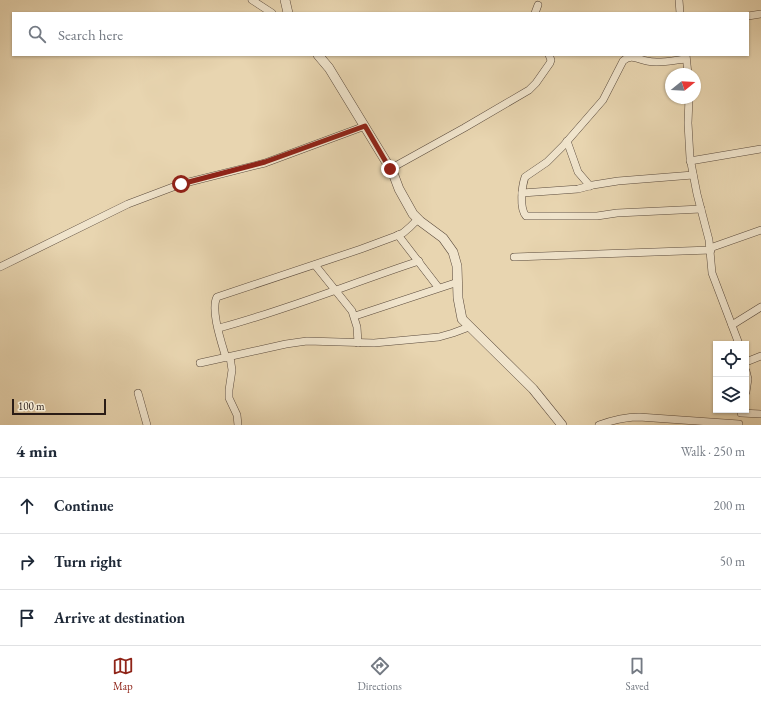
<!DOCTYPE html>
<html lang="en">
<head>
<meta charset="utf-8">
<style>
  body { margin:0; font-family:"EB Garamond",serif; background:#f2f2f3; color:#1f2937 }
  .controls { position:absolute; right:12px; bottom:12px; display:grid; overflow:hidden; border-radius:0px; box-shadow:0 1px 3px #0004 }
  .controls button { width:36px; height:36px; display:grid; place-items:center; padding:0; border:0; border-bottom:1px solid #e0e1e3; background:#fff; color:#1f2937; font:20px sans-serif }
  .compass { position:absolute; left:665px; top:68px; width:36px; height:36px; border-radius:50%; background:#fff; box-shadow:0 1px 3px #0004; rotate:72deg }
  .scale { position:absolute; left:12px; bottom:10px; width:94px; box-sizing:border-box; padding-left:4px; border:2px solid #2a1c16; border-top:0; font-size:11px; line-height:14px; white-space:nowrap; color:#2a1c16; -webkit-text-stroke:3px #f0e4cc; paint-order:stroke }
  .stop { position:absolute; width:12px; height:12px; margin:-9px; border:3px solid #8f2418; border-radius:50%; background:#fff }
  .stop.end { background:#8f2418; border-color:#fff; box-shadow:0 1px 4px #0008 }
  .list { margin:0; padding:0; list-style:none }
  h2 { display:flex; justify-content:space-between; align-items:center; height:52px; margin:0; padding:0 16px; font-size:17px }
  h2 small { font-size:13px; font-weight:400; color:#747a83 }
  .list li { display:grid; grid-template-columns:26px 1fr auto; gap:12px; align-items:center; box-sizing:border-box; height:56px; padding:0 16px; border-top:1px solid #e0e1e3 }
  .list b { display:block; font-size:15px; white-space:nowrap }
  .list em { font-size:13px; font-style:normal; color:#747a83 }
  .icon { flex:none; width:22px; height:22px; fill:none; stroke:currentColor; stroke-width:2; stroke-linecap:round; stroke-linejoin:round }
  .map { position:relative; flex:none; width:761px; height:425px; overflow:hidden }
  .search { position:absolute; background:#fff; box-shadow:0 1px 3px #0004; left:12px; right:12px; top:12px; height:44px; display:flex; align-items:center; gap:10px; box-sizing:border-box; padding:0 14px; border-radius:0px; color:#747a83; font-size:15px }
  .sheet { height:220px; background:#fff }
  nav { display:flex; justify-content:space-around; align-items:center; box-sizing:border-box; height:56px; border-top:1px solid #e0e1e3; background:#fff; font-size:11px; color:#747a83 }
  nav a { display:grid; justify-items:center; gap:2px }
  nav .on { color:#8f2418 }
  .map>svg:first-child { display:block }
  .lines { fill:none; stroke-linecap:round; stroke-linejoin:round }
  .minor-casing { stroke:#5a4a3c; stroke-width:8 }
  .tertiary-casing { stroke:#5a4a3c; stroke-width:10 }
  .minor { stroke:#f0e4cc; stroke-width:7 }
  .tertiary { stroke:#f0e4cc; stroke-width:9 }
  .route { stroke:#8f2418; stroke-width:5 }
</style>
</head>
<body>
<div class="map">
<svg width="761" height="425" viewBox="0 0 761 425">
  <rect width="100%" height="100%" fill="#e8d5b0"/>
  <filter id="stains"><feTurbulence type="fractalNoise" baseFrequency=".005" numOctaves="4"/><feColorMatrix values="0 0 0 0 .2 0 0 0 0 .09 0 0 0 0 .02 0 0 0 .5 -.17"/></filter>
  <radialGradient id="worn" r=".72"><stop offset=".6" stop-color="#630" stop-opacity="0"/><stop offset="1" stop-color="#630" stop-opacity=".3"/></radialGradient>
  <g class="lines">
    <defs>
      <g id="minor">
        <polyline points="252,0 272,13"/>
        <polyline points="679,0 680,13"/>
        <polyline points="535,13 538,5"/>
        <polyline points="748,16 761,14"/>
        <polyline points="686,55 688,74"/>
        <path d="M 686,59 C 674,60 660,64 647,61 C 639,60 631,53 623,61 L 603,100 L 563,146 L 547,162 L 525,177 C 522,186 519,208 526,216 L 597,216 L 617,213 L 701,209"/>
        <polyline points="689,98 688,123 690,158 697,194 709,240 712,273 739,344"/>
        <polyline points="567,141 578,172 590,186"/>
        <polyline points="690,161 761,149"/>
        <polyline points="390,169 464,128 529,90 536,83 550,63 551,60 549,55"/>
        <polyline points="522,193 578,189 593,185 618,181 693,175"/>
        <polyline points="398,235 438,287"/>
        <polyline points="710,248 761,230"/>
        <polyline points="514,257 711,250"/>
        <polyline points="315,265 352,311 357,327 358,343"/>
        <polyline points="0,267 128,204 181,184 265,163 365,126"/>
        <polyline points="355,316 458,282"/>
        <polyline points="732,325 761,307"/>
        <path d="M 219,328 C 287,310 352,283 419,261"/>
        <polyline points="230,357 232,370 229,390 229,398 237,415 238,425"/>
        <path d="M 226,358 C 222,344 210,310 217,297 L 361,249 L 396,236 L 403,233 L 410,227 L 418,219"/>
        <polyline points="746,362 761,356"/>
        <polyline points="200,363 286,344 307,341 374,343 439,337 453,333 469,327"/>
        <polyline points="746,371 748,379 746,392"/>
        <polyline points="138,393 147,425"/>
        <polyline points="741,413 761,414"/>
        <path d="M 599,425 C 613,420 625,417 639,417 L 739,424"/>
      </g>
      <g id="tertiary">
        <polyline points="285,0 288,13"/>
        <polyline points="318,55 329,68 393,173 399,189 413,214 420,221 443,238 453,252 457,266 458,298 462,319 533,389 562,425"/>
      </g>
    </defs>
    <use href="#minor" class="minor-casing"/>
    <use href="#tertiary" class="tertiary-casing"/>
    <use href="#minor" class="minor"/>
    <use href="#tertiary" class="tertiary"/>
  </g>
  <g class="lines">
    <polyline class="route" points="181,184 265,162 365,126 390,169"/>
  </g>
  <rect width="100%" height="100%" filter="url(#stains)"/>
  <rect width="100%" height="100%" fill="url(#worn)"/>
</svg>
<div class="controls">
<button><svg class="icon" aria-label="locate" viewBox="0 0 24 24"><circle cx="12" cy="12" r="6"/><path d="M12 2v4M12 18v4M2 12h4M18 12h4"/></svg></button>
<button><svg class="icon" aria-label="layers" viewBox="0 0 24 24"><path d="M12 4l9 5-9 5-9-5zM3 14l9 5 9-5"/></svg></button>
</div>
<svg class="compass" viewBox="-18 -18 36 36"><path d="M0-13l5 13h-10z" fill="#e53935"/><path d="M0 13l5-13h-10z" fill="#747a83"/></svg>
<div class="scale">100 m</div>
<div class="stop" style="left:181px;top:184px"></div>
<div class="stop end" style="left:390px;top:169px"></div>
<div class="search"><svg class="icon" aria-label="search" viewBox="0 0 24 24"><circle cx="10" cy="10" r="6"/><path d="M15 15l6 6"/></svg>Search here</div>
</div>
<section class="sheet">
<h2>4 min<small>Walk · 250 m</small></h2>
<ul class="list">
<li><svg class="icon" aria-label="ahead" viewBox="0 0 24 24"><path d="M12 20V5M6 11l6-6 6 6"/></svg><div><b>Continue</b></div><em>200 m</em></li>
<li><svg class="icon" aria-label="right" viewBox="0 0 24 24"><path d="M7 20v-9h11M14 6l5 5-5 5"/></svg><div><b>Turn right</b></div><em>50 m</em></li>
<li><svg class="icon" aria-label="arrive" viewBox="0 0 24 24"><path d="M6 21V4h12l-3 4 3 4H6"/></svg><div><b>Arrive at destination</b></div></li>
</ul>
</section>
<nav>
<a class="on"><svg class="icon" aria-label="map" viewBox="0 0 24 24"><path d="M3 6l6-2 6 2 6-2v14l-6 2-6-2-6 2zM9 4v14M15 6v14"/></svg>Map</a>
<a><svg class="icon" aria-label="directions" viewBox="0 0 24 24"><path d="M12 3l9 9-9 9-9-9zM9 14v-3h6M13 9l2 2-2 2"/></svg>Directions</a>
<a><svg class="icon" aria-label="saved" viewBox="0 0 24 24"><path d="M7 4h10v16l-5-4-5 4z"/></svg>Saved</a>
</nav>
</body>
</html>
